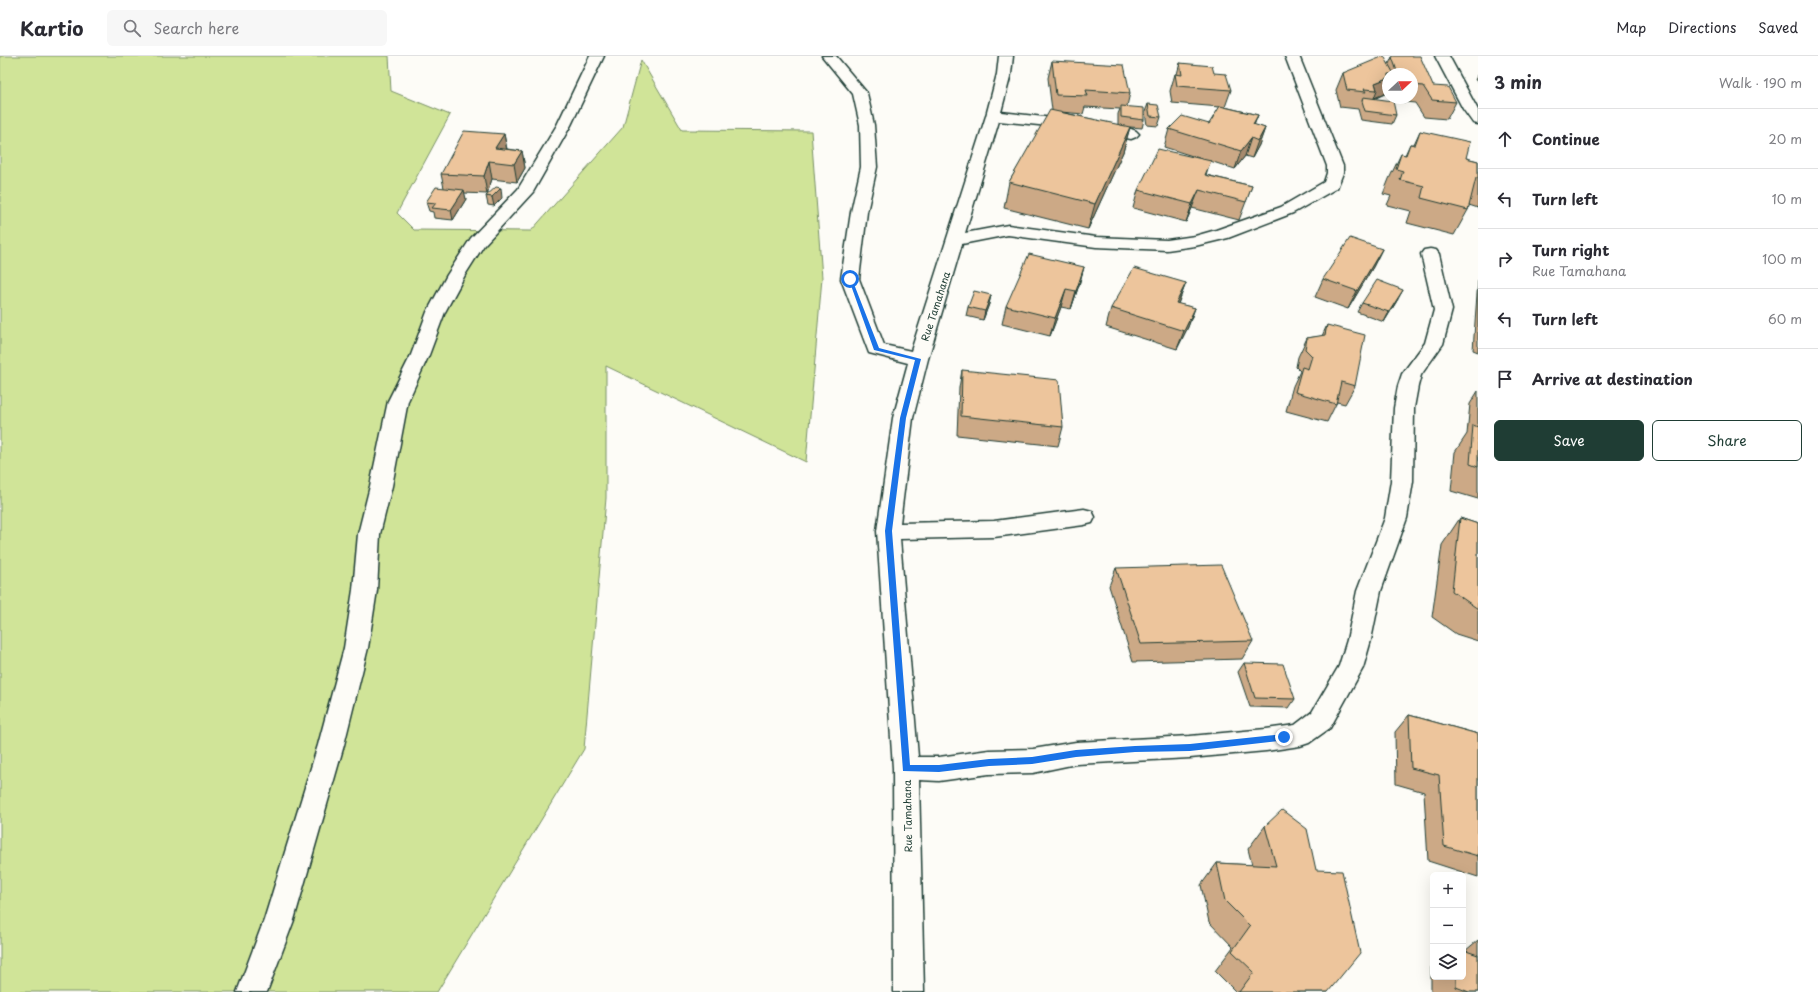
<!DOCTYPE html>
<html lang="en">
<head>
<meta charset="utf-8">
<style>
  body { margin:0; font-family:"Playpen Sans",sans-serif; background:#f7f7f7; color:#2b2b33 }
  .controls { position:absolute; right:12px; bottom:12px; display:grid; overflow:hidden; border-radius:6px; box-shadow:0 4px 16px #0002 }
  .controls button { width:36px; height:36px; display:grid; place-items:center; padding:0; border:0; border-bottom:1px solid #e1e1e2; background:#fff; color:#2b2b33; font:20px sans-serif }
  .compass { position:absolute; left:1382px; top:12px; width:36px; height:36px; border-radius:50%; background:#fff; box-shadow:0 4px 16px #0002; rotate:68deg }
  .stop { position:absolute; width:12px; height:12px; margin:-9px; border:3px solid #1a73e8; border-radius:50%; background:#fff }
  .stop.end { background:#1a73e8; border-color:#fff; box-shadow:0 1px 4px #0008 }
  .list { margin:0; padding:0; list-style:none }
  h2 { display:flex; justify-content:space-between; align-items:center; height:52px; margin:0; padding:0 16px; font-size:17px }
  h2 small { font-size:13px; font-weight:400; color:#7c7c81 }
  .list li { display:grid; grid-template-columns:26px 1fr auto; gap:12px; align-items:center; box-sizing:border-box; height:60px; padding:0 16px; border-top:1px solid #e1e1e2 }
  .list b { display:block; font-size:15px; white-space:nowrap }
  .list p { margin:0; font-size:13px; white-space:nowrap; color:#7c7c81 }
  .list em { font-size:13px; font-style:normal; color:#7c7c81 }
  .actions { display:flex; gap:8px; padding:12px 16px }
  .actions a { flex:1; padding:9px 0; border:1px solid #1f3d34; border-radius:6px; text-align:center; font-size:14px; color:#1f3d34 }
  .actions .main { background:#1f3d34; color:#fff }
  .icon { flex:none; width:22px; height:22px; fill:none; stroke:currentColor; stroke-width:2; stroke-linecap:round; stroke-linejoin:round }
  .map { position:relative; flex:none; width:1478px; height:936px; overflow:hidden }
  header { display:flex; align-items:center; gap:24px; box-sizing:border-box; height:56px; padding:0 20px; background:#fff; border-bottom:1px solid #e1e1e2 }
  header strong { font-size:19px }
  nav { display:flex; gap:22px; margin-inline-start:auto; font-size:14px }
  .search { width:280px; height:36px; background:#f7f7f7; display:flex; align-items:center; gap:10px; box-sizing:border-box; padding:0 14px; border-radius:6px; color:#7c7c81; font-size:15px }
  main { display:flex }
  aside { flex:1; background:#fff }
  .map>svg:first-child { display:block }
  .green { fill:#d0e498; stroke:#789066 }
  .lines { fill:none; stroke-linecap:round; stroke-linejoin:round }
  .minor-casing { stroke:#1f3d34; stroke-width:3 }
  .minor { fill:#fdfcf7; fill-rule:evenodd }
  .wall { fill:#cca986; stroke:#1f3d34; fill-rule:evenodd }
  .shaded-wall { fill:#a68a6d; stroke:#1f3d34 }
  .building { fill:#edc59c; stroke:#1f3d34 }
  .route { fill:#1a73e8 }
  .labels { text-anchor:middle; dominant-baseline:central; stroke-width:4; stroke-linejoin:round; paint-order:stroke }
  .street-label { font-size:10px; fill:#1f3d34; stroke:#fdfcf7 }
</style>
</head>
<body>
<header>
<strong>Kartio</strong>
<div class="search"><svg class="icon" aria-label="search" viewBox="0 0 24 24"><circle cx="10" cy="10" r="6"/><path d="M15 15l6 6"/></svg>Search here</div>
<nav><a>Map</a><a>Directions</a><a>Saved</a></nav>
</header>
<main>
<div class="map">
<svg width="1478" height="936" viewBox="0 0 1478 936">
  <rect width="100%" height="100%" fill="#fdfcf7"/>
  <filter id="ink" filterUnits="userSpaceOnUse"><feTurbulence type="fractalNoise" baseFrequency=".025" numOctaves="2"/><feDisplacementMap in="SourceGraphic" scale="8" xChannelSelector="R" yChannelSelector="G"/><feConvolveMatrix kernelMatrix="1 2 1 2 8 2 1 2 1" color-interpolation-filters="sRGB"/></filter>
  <g filter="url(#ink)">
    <polygon class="green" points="0,0 389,0 391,35 450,59 397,157 414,174 531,175 623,71 641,4 682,74 811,75 822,222 806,406 606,310 606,442 584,693 437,936 0,936"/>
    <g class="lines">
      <defs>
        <g id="minor">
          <polygon points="590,0 604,0 571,69 533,136 484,189 465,219 445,256 429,299 408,345 392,430 380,478 377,534 368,592 344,689 294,864 267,936 237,936 264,864 318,689 344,592 353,534 358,478 370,430 388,345 411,299 427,256 447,219 471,182 518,133 557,69"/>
          <polygon points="822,0 836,0 867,37 874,69 877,111 867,156 859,223 884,289 911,295 986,60 997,18 999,0 1013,0 1011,18 1001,56 1079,65 1131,73 1136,75 1139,78 1136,81 1131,83 1079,73 999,65 965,177 1008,169 1096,181 1167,184 1195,180 1216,174 1281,151 1324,126 1327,117 1327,110 1285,0 1299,0 1343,110 1343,117 1337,132 1293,157 1228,182 1195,190 1167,194 1096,191 1008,179 962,188 928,303 913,362 900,467 994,465 1084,453 1092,455 1095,461 1092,467 1084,469 994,481 900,483 918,701 939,701 989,694 1033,693 1076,686 1190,680 1266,673 1295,669 1312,656 1339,610 1347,584 1357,535 1385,462 1391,425 1394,352 1398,330 1402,318 1425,287 1434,254 1421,198 1424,194 1430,193 1436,194 1439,198 1452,254 1443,288 1421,319 1418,330 1414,352 1413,425 1407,462 1381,535 1371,584 1363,612 1330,672 1309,687 1300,690 1266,695 1190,702 1076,708 1033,717 989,718 939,725 919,724 924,936 894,936 893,712 877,475 893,362 908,307 869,297 841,223 851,156 861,111 860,69 853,38"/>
          <polygon points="1435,0 1449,0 1478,54 1478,68 1473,67 1463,53"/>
        </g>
      </defs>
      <use href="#minor" class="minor-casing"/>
      <use href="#minor" class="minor"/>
    </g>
    <g class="wall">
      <polygon points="1392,1 1456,46 1447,63 1424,61 1415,47 1394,45 1393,42 1412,42 1412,18 1388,18 1387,37 1374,43 1396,59 1392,68 1361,64 1358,53 1340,51 1336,34 1343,17 1389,8"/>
      <path d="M 1052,5 L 1130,37 L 1127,50 L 1144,64 L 1142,72 L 1130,71 L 1123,96 L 1088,173 L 1004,152 L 1009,126 L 1052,54 L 1048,22 ZM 1085,51 L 1120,53 L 1118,58 L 1118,69 L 1061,56 L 1083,58 Z"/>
      <polygon points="1180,7 1214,17 1231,34 1225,51 1258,59 1254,69 1265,72 1259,89 1252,102 1245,100 1235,113 1210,105 1206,119 1252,130 1239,164 1192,152 1186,166 1133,152 1138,134 1202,103 1164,91 1169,73 1209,68 1220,51 1172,47 1170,35 1175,18 1177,18"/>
      <polygon points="1478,18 1478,25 1475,24"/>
      <polygon points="1148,48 1161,61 1158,70 1147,69 1145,56"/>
      <polygon points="1420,75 1466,102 1478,105 1478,152 1469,149 1468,154 1454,179 1407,167 1411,155 1387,149 1391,140 1383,138 1389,123 1401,98 1405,99 1410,88 1414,88"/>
      <polygon points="504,78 507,93 522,95 525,112 517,126 492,123 487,138 464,137 466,143 453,164 434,162 433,156 429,155 426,146 444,132 441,118"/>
      <polygon points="486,140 502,142 494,150 488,149"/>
      <polygon points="1382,193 1373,211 1348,253 1315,241 1323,223"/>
      <polygon points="1084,211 1079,229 1071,253 1061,251 1050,280 1002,268 1006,250"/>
      <polygon points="1478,224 1478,296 1473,294"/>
      <polygon points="1186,227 1178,248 1195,252 1188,271 1177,293 1106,271 1111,252"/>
      <polygon points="991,239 989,248 983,264 966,260 968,251"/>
      <polygon points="1398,243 1384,266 1357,256 1362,247"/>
      <polygon points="1327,269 1355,330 1345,348 1337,346 1327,366 1286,355 1293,330 1300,315 1296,311 1298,301 1307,282 1322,280"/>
      <polygon points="962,314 1063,371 1058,390 957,379 959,332"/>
      <polygon points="1478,335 1478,443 1451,435 1455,396 1467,378 1470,348"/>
      <polygon points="1460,462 1478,468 1478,585 1456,578 1432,561 1442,489"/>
      <polygon points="1116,512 1253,585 1242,603 1133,606 1109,530"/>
      <polygon points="1244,607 1295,643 1289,652 1250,651 1238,616"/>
      <polygon points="1409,659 1478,678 1478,821 1428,805 1424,736 1396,728 1395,676"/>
      <polygon points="1265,770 1328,936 1236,936 1215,915 1233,891 1209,866 1201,829 1217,807 1252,809 1248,793"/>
      <polygon points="1478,884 1478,936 1431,936 1431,911 1433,910 1433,921 1463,921 1465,895"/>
    </g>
    <g class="shaded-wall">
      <polygon points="1388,22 1388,35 1387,37 1374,42 1377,34 1375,27"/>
      <polygon points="1258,59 1251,77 1253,68"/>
      <polygon points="1130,71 1123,96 1088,173 1095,148"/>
      <polygon points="1265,72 1259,89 1252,102 1258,85"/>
      <polygon points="504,78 507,95 495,92"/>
      <polygon points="1251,82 1245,100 1235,113 1241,95"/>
      <polygon points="522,95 525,112 517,126 514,108"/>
      <polygon points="489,105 492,123 487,138 484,120"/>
      <polygon points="501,132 502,142 494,150 492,141"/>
      <polygon points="464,134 466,143 453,164 451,154"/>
      <polygon points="1199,134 1192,152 1186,166 1192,148"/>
      <polygon points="1382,193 1373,211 1348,253 1357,235"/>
      <polygon points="1084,211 1079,229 1071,253 1076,235"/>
      <polygon points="1186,227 1179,245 1170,265 1176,247"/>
      <polygon points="1066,233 1061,251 1050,280 1055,262"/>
      <polygon points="1403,234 1398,243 1384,266 1389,256"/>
      <polygon points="991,239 989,248 983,264 985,255"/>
      <polygon points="1195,252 1188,271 1177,293 1184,275"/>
    </g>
    <g class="building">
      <polygon points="1384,0 1394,18 1388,18 1388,22 1375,27 1377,34 1364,33 1366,36 1347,34 1343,17"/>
      <polygon points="1394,0 1420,0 1433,30 1448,31 1456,46 1432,44 1423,30 1412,29 1412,18 1398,18 1392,1"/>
      <polygon points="1052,5 1124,9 1130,37 1086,34 1088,40 1056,39"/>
      <polygon points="1180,7 1212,10 1214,17 1226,18 1231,34 1177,30 1175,18 1182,19"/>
      <polygon points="1363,41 1393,45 1396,59 1365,55 1362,45"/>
      <polygon points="1148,48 1158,49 1161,61 1150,60"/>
      <polygon points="1121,50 1144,52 1144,64 1121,61"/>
      <polygon points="1220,50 1258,59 1253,68 1265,72 1258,85 1251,82 1241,95 1169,73 1182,60 1209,68"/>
      <polygon points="1050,54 1130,71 1095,148 1009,126"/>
      <polygon points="464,75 504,78 495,92 522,95 514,108 489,105 484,120 441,118"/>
      <polygon points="1420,75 1470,86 1466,102 1478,105 1478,122 1476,122 1468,154 1421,142 1424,130 1400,124 1403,115 1396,113 1401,98 1406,99 1410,88 1415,89"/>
      <polygon points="1158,93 1211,105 1205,119 1252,130 1246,146 1199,134 1192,148 1138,134"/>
      <polygon points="436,131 464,134 451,154 432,152 436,147 426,146"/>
      <polygon points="496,131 501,132 492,141 486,140"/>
      <polygon points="1350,182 1382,193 1357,235 1323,223"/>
      <polygon points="1029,198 1084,211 1076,235 1066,233 1055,262 1006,250"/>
      <polygon points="1134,212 1186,227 1176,247 1195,252 1184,275 1111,252"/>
      <polygon points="1377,224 1403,234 1389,256 1362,247"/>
      <polygon points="974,235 991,239 985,255 968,251"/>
      <polygon points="1327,269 1365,279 1355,330 1341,326 1336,348 1295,336 1302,311 1308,313 1312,300 1305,293 1307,282 1325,279"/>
      <polygon points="962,314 1059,324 1063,371 961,360"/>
      <polygon points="1473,369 1478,371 1478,411 1470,408"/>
      <polygon points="1460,462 1478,468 1478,553 1452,535"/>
      <polygon points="1221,509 1253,585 1141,588 1116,512"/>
      <polygon points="1244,607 1283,608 1295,643 1255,642"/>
      <polygon points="1409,659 1478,678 1478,800 1444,790 1439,719 1411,712"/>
      <polygon points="1282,754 1307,773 1316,814 1342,815 1360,897 1328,936 1239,936 1254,916 1232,895 1250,870 1225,845 1217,807 1276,810 1265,770"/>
      <polygon points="1463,894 1478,899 1478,936 1469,936 1456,931 1456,921 1463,921"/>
    </g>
  </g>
  <polygon class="route" points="848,221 852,223 879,292 921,303 906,362 892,475 910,709 939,709 989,703 1032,701 1076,694 1135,690 1190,688 1284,678 1287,679 1287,684 1190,695 1135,696 1076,701 1032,708 989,710 939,716 903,715 885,475 900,362 915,304 874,294"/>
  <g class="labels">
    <g class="street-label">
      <text transform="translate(935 250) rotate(-72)">Rue Tamahana</text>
      <text transform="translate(907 760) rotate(-91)">Rue Tamahana</text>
    </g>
  </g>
</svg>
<div class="controls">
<button>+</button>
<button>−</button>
<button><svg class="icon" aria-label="layers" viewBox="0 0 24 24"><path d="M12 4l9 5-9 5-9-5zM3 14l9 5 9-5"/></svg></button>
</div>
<svg class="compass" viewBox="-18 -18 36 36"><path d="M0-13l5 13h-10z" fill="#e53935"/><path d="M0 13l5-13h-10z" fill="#7c7c81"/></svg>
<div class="stop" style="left:850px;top:223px"></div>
<div class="stop end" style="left:1284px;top:681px"></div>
</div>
<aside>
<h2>3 min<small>Walk · 190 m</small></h2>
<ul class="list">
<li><svg class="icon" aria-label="ahead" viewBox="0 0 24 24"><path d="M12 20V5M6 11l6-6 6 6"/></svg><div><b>Continue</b></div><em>20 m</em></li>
<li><svg class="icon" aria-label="left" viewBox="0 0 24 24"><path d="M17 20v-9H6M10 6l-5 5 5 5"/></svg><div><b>Turn left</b></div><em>10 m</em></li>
<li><svg class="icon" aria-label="right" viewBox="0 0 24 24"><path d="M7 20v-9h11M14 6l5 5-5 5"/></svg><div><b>Turn right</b><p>Rue Tamahana</p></div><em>100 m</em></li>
<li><svg class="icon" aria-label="left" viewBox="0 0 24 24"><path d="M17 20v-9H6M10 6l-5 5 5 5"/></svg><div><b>Turn left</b></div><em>60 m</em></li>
<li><svg class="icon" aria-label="arrive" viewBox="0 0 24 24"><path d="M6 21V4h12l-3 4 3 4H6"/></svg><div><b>Arrive at destination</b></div></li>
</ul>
<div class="actions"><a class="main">Save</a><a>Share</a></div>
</aside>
</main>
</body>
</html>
